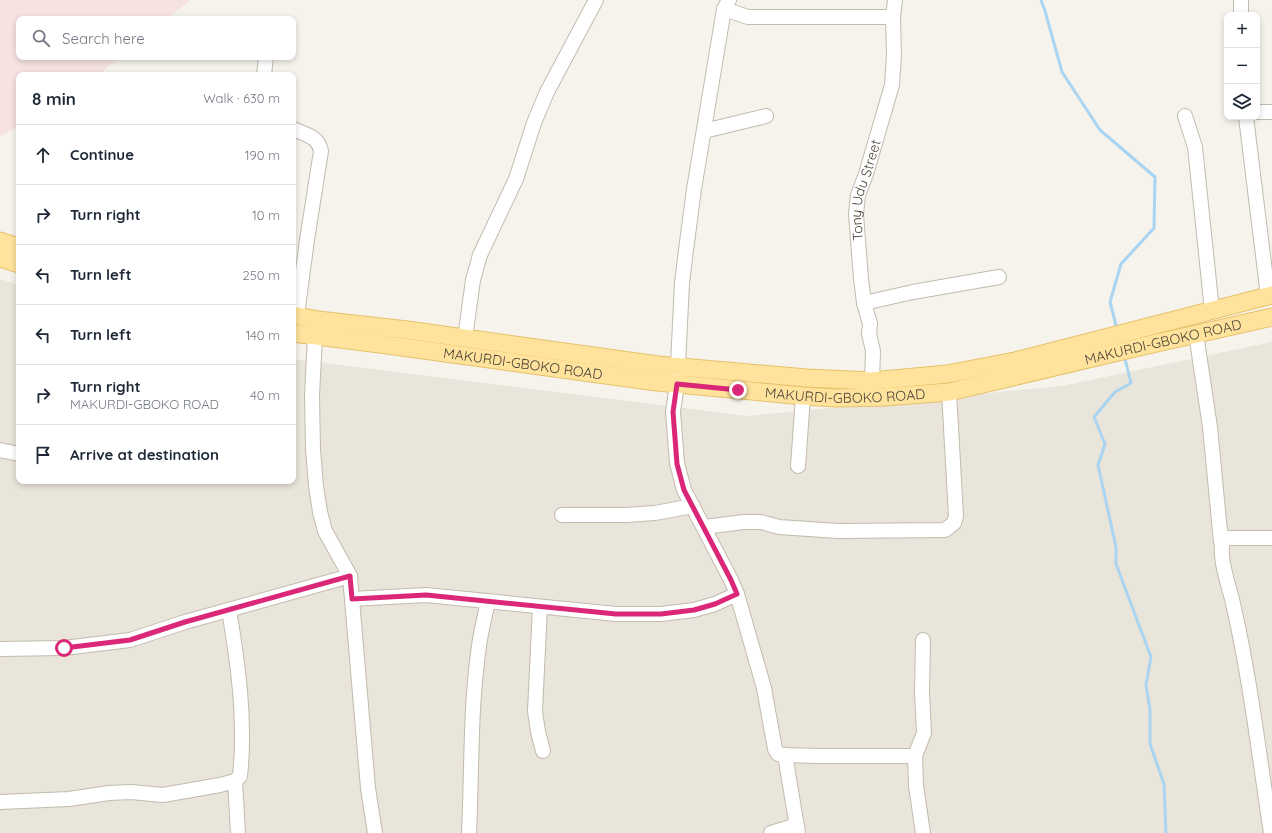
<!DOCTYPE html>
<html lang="en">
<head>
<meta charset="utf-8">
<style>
  body { margin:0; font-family:Quicksand,sans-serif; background:#f6f6f7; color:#1f2937 }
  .controls { position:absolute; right:12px; top:12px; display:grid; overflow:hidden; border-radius:8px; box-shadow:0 2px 6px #0003 }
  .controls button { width:36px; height:36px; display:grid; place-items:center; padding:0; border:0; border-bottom:1px solid #e0e1e3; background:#fff; color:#1f2937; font:20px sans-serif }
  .stop { position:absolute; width:12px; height:12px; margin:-9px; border:3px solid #db2777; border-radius:50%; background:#fff }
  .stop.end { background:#db2777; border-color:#fff; box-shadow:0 1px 4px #0008 }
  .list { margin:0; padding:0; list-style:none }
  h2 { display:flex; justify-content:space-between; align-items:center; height:52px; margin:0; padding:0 16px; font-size:17px }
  h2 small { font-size:13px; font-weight:400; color:#747a83 }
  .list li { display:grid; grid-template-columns:26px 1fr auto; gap:12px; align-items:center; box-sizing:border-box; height:60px; padding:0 16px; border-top:1px solid #e0e1e3 }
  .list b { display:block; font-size:15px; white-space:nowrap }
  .list p { margin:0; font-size:13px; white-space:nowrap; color:#747a83 }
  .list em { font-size:13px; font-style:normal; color:#747a83 }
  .icon { flex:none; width:22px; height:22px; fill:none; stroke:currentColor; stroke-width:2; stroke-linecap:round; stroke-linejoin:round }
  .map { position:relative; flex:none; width:1272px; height:833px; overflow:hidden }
  .search { position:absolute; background:#fff; box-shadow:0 2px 6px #0003; left:16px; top:16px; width:280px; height:44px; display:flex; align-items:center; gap:10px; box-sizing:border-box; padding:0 14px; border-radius:8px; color:#747a83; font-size:15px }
  .panel { position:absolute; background:#fff; box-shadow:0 2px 6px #0003; left:16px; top:72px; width:280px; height:412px; border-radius:8px }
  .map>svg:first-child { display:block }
  .residential { fill:#eae5da }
  .medical { fill:#f6e3e0 }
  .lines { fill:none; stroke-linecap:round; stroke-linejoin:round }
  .stream { stroke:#a9d4f2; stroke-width:3 }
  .minor-casing { stroke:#c2bbae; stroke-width:16 }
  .major-casing { stroke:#e6c16a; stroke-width:19 }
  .minor { stroke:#fff; stroke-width:14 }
  .major { stroke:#ffe39c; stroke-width:17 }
  .route { stroke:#db2777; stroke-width:5 }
  .labels { text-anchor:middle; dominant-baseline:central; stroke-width:4; stroke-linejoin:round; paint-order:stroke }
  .street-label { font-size:14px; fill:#4b4439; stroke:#fff }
</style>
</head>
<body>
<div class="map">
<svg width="1272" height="833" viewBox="0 0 1272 833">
  <rect width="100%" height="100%" fill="#f6f3ec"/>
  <polygon class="residential" points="0,279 19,285 19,481 293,481 293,359 747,416 1062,386 1272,342 1272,833 0,833"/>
  <polygon class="medical" points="0,0 190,0 167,19 19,19 19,57 120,57 98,75 19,75 19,126 0,136"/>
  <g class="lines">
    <g class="stream">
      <polyline points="1041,0 1045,11 1062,72 1100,130 1155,177 1154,228 1121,264 1110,302 1117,329"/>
      <polyline points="1124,355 1131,383 1115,392 1094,417 1105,444 1098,465 1116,547 1116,564 1151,657 1146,685 1150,710 1150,744 1164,784 1166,833"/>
    </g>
    <defs>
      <g id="minor">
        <polyline points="1241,0 1241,15"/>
        <polyline points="724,9 748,17 893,17"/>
        <polyline points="264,75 266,57"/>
        <polyline points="1257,112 1272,112"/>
        <polyline points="1185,116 1195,147 1212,311"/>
        <polyline points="1246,117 1268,296"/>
        <path d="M 293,129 C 306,135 318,136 321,151 L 307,240 L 297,315"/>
        <polyline points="704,131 766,116"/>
        <polyline points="864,303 913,292 999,277"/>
        <polyline points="1196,334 1210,427 1221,542"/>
        <polyline points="315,336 312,396 313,449 316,486 320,512 325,531 350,576 368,788 375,833"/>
        <polyline points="465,338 473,280 480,255 516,179 534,123 547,92 596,0"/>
        <path id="s1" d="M 872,381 L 873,351 L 869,334 L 870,324 L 864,303 L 861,279 L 856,214 L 858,195 L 866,174 L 892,85 L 894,55 L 893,17 L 895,0"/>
        <polyline points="0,450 19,454"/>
        <polyline points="798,466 803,396"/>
        <polyline points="562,515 626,515 655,513 693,506"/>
        <polyline points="704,527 744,522 761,522 779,527 838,531 945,530 954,523 956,516 949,392"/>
        <polyline points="737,594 764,688 775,749 778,754 785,755 819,756 915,756 916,786 923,833"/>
        <polyline points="352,599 426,595 616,614 661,614 694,610 715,604 737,594 731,580 684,490 677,463 673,412 677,384 682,283 686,250 694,189 724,9 729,0"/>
        <polyline points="540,607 535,711 538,732 543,751"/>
        <polyline points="0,649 64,648 130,640 185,622 350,576"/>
        <polyline points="785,755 798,833"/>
        <polyline points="915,756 924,733 922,693 923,640"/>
        <polyline points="235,781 238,833"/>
        <path d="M 0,802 L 69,799 L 109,793 L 131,792 L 163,795 L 220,785 L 235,781 L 240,776 C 246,721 238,664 229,610"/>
        <path d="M 469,833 C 472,771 470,708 479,646 C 481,631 485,616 488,601"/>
        <polyline points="771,833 797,825"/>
        <path d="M 1271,833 C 1259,755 1250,676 1232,599 C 1228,583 1217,553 1224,537 L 1227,538 L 1272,538"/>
      </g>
      <g id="major">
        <polyline points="0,241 19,247"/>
        <polyline points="0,258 19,264"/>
        <polyline points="293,315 318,320 407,330 658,365 807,378 872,381 947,374 1015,361 1272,295"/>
        <path id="s2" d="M 293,333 L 380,344 L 657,382 L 803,396 L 836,398 L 884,397 L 949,392 L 1139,347 L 1272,317"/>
      </g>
    </defs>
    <use href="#minor" class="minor-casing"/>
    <use href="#major" class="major-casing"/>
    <use href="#minor" class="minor"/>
    <use href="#major" class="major"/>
  </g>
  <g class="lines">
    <polyline class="route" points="64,648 130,640 185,622 350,576 352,599 426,595 616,614 661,614 694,610 715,604 737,594 731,580 684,490 677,464 673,412 677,384 738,390"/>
  </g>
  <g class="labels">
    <g class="street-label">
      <text stroke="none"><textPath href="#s1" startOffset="194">Tony Udu Street</textPath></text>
      <text stroke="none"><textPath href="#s2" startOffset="880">MAKURDI-GBOKO ROAD</textPath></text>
      <text stroke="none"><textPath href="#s2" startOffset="232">MAKURDI-GBOKO ROAD</textPath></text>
      <text stroke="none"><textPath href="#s2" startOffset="556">MAKURDI-GBOKO ROAD</textPath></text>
    </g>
  </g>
</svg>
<div class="controls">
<button>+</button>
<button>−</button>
<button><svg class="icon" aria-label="layers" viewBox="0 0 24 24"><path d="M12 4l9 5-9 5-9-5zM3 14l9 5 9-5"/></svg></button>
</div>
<div class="stop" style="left:64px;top:648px"></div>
<div class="stop end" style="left:738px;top:390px"></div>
<div class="search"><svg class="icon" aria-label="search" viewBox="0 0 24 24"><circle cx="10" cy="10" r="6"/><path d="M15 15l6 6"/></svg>Search here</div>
<section class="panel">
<h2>8 min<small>Walk · 630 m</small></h2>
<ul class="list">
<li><svg class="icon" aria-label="ahead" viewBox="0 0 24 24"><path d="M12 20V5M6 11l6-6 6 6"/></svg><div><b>Continue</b></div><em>190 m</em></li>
<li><svg class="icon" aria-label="right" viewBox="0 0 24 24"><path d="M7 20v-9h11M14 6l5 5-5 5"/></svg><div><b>Turn right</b></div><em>10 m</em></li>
<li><svg class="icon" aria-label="left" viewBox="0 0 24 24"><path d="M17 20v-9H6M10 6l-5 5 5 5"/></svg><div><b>Turn left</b></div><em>250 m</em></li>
<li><svg class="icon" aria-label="left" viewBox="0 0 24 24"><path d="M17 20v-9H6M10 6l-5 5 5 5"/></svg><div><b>Turn left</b></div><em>140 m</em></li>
<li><svg class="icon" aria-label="right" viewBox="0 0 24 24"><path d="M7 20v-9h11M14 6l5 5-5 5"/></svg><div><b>Turn right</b><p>MAKURDI-GBOKO ROAD</p></div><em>40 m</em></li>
<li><svg class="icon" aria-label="arrive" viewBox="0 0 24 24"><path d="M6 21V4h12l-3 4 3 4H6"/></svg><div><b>Arrive at destination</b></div></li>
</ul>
</section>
</div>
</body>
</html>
